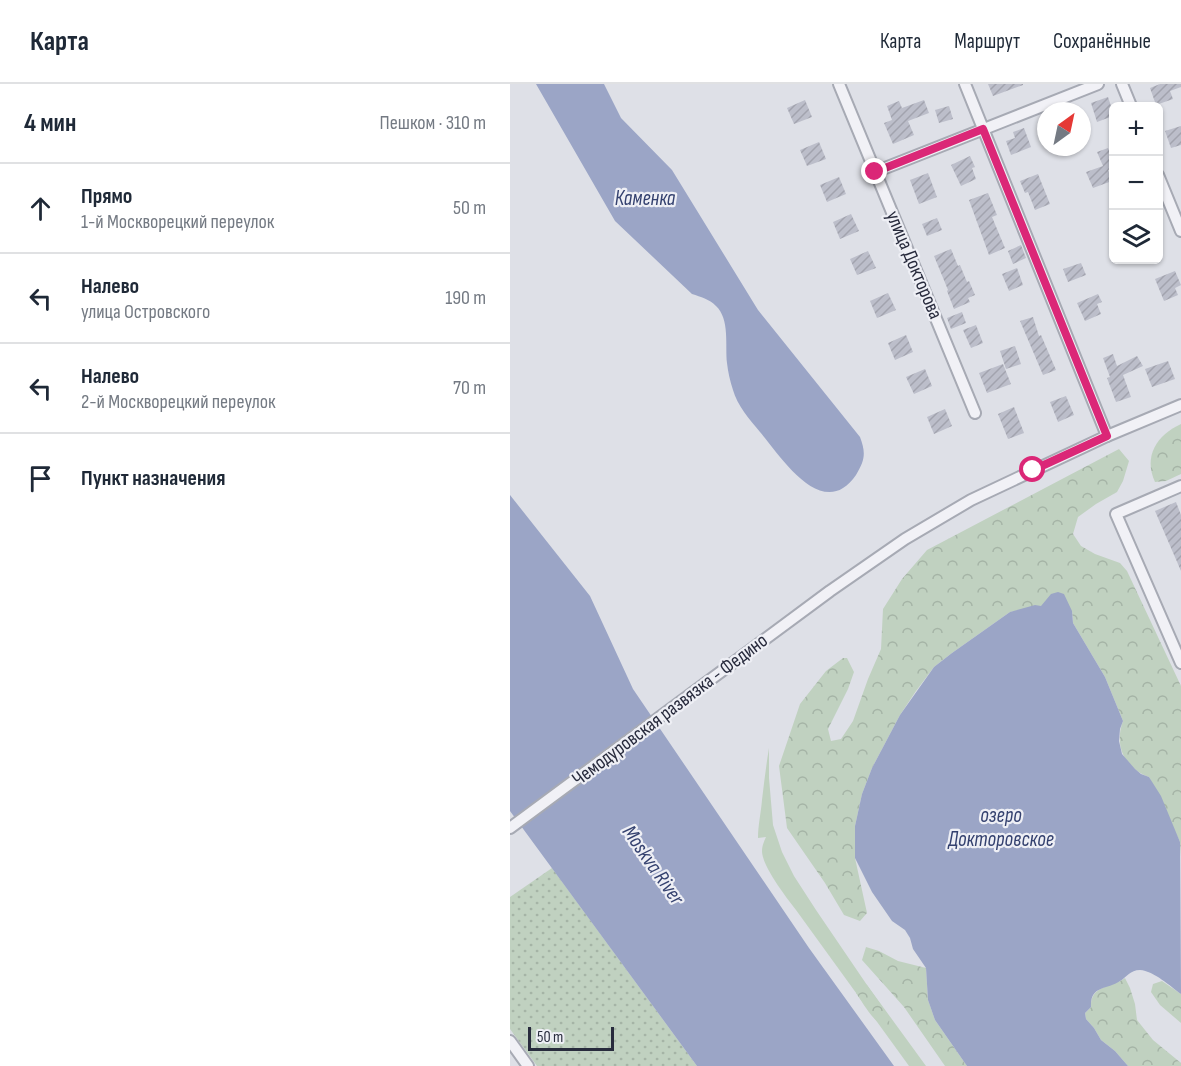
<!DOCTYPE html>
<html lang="ru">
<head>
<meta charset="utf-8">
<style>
  body { margin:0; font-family:"Sofia Sans Condensed",sans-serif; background:#f6f6f7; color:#1f2937 }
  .controls { position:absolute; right:18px; top:18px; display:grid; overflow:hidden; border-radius:9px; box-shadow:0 2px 4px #0004 }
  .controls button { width:54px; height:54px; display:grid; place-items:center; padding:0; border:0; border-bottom:2px solid #e0e1e3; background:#fff; color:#1f2937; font:30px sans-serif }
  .compass { position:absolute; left:527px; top:18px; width:54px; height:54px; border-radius:50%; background:#fff; box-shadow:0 2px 4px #0004; rotate:33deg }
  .scale { position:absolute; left:18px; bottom:15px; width:86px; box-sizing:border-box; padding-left:6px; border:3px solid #282b3d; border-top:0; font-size:16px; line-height:21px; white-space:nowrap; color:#282b3d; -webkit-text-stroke:4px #eeeff5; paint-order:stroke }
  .stop { position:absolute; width:18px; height:18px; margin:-14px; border:4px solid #db2777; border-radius:50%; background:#fff }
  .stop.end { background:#db2777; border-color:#fff; box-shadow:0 2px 6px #0008 }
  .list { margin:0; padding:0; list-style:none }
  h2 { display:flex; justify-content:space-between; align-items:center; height:78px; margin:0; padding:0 24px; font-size:26px }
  h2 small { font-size:20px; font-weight:400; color:#747a83 }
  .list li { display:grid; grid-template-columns:39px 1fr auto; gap:18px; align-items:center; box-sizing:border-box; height:90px; padding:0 24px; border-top:2px solid #e0e1e3 }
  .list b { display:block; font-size:22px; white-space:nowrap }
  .list p { margin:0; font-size:20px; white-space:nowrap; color:#747a83 }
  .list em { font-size:20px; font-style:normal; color:#747a83 }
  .icon { flex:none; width:33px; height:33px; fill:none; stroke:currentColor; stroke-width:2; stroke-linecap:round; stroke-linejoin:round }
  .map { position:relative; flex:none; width:671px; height:982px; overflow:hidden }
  header { display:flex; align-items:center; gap:36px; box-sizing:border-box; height:84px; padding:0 30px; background:#fff; border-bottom:2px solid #e0e1e3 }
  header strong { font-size:28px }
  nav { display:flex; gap:33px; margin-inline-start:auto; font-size:21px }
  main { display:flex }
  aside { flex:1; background:#fff }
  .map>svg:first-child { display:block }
  .grass { fill:#c0d1c0 }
  .forest { fill:url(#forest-crowns) }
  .park { fill:url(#park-dots) }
  .water { fill:#9ba5c6 }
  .building { fill:url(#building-hatch) }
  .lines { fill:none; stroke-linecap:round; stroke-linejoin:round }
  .minor-casing { stroke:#a7aab4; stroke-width:14 }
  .minor { stroke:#f1f1f6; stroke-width:10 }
  .route { stroke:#db2777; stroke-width:8 }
  .labels { text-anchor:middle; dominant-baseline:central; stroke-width:4.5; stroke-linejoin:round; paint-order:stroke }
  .street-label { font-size:20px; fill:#282b3d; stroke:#eeeff5 }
  .water-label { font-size:21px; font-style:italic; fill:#34416f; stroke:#eeeff5 }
</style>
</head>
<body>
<header>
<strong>Карта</strong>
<nav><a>Карта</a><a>Маршрут</a><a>Сохранённые</a></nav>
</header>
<main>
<aside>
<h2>4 мин<small>Пешком · 310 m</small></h2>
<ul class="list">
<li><svg class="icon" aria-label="ahead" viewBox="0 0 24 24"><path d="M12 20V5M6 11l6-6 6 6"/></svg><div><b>Прямо</b><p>1-й Москворецкий переулок</p></div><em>50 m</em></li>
<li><svg class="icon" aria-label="left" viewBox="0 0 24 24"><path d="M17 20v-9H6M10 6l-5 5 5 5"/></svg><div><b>Налево</b><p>улица Островского</p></div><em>190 m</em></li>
<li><svg class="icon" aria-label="left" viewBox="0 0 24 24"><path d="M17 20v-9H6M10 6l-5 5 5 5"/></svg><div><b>Налево</b><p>2-й Москворецкий переулок</p></div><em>70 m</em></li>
<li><svg class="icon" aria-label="arrive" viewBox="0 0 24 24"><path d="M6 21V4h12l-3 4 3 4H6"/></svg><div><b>Пункт назначения</b></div></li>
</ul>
</aside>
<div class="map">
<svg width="671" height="982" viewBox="0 0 671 982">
  <defs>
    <pattern id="forest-crowns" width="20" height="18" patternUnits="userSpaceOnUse" patternTransform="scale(1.5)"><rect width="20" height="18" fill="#c0d1c0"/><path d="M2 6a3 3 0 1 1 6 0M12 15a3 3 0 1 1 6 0" fill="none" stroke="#a5b4a6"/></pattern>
    <pattern id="park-dots" width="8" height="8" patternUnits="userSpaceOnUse" patternTransform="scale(1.5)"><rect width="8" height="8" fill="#c0d1c0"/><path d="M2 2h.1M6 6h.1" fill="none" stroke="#a5b4a6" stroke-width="1.8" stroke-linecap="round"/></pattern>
    <pattern id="building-hatch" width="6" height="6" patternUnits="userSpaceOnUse" patternTransform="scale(1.5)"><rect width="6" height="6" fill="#bcbeca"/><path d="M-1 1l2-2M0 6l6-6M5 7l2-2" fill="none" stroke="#a2a3ae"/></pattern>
  </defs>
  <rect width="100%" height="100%" fill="#dee0e7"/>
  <path class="grass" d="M 259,664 L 259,694 L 263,741 L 272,768 L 284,792 L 306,826 L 357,901 L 416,982 L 399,982 L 286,826 C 276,813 252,782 252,767 C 252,762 254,757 256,753 L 248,754 C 248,741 251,729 252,716 C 254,699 256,682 259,664 Z"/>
  <g class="forest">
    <path d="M 671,340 L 671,390 L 656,397 L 645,398 C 633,372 647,351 671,340 Z"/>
    <path d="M 609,365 L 619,377 L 613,397 L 607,408 L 586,420 L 568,433 L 563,450 L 571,462 L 585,470 L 610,479 L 617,487 L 671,602 L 671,773 L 670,758 L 639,693 C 614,684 604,661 613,637 L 595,593 L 563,539 L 562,527 L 531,522 L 500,528 L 442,569 L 424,583 L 406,607 L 390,631 L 362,684 L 352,710 L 345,742 L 345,774 L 357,829 L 350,837 L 334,831 L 315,799 L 277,744 L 269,682 L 290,620 L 316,587 L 333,574 L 337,574 L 344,588 L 338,605 L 318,645 L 321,657 L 331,655 L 343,637 L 358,595 L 371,565 L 373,525 L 392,495 L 417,466 Z"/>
    <polygon points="356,863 369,867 388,877 416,884 418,916 425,936 457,982 435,982 394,923 352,876"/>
    <path d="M 615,894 L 620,904 L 625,920 L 627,936 L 643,956 L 671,979 L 671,982 L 618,982 L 605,967 L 591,956 L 584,944 L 576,935 L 575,929 L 581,923 C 580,901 601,904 615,894 Z"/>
    <polygon points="652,897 671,910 671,939 650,921 641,908 643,900"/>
    <path d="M 352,898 L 357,901 L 378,931 L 380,941 L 377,943 C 365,941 353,919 346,909 L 346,903 L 348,899 Z"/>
  </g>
  <polygon class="park" points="42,784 187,982 27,982 0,945 0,813"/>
  <g class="water">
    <path d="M 26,0 L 94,0 L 111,34 L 162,86 L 248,226 L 350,353 C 356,369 355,376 346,391 C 313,439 271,373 250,348 C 240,336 227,321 223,306 C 220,297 218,288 217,279 C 215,262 220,235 206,222 C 199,215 191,213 182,210 L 105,137 Z"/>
    <polygon points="0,411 80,512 123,605 299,864 384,982 187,982 0,727"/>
    <path d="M 548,508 L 554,510 L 562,527 L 563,539 L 595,593 L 613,637 L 610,645 L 609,657 L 612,670 L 625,685 L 631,690 L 639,693 L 651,712 L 670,758 L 671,910 C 660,902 644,887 630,886 C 620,886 617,893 610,897 C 597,906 580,901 581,923 L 575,929 L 576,935 L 584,944 L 591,956 L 605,967 L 618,982 L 457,982 L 425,936 L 418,916 L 416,884 L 403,865 L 400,854 L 395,846 L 382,837 L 362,808 L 345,774 L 345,742 L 352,710 L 362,684 L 390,631 L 424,583 L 442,569 L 500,528 L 525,521 L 531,522 L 541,510 Z"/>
  </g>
  <g class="building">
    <polygon points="478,0 513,0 513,1 483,12"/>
    <polygon points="650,0 671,0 671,3 660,7 663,15 646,21 640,4"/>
    <polygon points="598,13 603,28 603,32 587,38 581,19"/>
    <polygon points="295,16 302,33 284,40 277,24"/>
    <polygon points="414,16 419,29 398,37 404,51 383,60 374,39 382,36 377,22 389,17 392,24"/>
    <polygon points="439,22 443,35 429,39 425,26"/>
    <polygon points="671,42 671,61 661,64 655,47"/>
    <polygon points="514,44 521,63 501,71 496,57 505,54 503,48"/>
    <polygon points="309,58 316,75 297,82 290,66"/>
    <polygon points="598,64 601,71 603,70 603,84 598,86 602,97 583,104 576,88 593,82 587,68"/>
    <polygon points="460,72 465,83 462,84 466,95 451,102 441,81"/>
    <polygon points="418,89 427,113 409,120 400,96"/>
    <polygon points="528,90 540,120 525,126 518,108 515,109 510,97"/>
    <polygon points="329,93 336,110 317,118 310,101"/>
    <polygon points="478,109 487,131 482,133 495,164 479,171 459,116"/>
    <polygon points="341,130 349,147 330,155 323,138"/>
    <polygon points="427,134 432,146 417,152 412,140"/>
    <polygon points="511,161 516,174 503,180 498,167"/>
    <polygon points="441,165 448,182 450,181 457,198 459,197 465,211 458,214 460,218 444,225 437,207 438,206 424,172"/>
    <polygon points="358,167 366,184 347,191 340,175"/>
    <polygon points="571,179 576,191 558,198 553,185"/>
    <polygon points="507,184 513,201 499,207 492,190"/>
    <polygon points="665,187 671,201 665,204 668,211 654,217 645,195"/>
    <polygon points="378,209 386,226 367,234 360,217"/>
    <polygon points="588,210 592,218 587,220 591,230 575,237 567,219"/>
    <polygon points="452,228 456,239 441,245 437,234"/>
    <polygon points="523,233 529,252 531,251 546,286 533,291 510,237"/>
    <polygon points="466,241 473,259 461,264 453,246"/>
    <polygon points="396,251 403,268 385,276 378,259"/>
    <polygon points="505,262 511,280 496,285 490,267"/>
    <polygon points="603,270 607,282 627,272 633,282 613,291 621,313 606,318 597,294 600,293 593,274"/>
    <polygon points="658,277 665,295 642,303 635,285"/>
    <polygon points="493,280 501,300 477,309 469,289"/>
    <polygon points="415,285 422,302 404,310 396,293"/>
    <polygon points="556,312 564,331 548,338 540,318"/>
    <polygon points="504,323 514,349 498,355 488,330"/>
    <polygon points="435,325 442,342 424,350 417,333"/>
    <polygon points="666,418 671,431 671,487 645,427"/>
  </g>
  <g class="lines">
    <defs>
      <g id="minor">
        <polyline points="329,0 465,329"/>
        <polyline points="455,0 597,352"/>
        <polyline points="612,0 621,22"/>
        <polyline points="365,88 588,0"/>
        <polyline points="648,91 671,147"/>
        <polyline points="671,402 606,430 671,579"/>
        <polyline points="0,744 320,507 395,455 461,416 597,352 671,321"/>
        <polyline points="0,957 18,982"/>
      </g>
    </defs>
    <use href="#minor" class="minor-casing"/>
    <use href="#minor" class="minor"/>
  </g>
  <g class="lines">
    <polyline class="route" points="365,88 473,45 597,352 523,386"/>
  </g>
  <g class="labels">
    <g class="street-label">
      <text transform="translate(404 181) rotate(67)">улица Докторова</text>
      <text transform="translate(160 626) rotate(-37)">Чемодуровская развязка - Федино</text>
    </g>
    <g class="water-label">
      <text x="135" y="114">Каменка</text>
      <text x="491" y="731">озеро<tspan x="491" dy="24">Докторовское</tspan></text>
      <text transform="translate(143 781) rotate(55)">Moskva River</text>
    </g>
  </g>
</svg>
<div class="controls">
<button>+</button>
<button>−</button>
<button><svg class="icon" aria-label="layers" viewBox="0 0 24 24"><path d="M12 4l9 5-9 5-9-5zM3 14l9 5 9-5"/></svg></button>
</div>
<svg class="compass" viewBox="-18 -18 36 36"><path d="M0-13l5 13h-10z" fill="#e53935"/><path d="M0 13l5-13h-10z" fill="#747a83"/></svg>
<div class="scale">50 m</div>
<div class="stop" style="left:523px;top:386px"></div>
<div class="stop end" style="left:365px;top:88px"></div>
</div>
</main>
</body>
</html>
